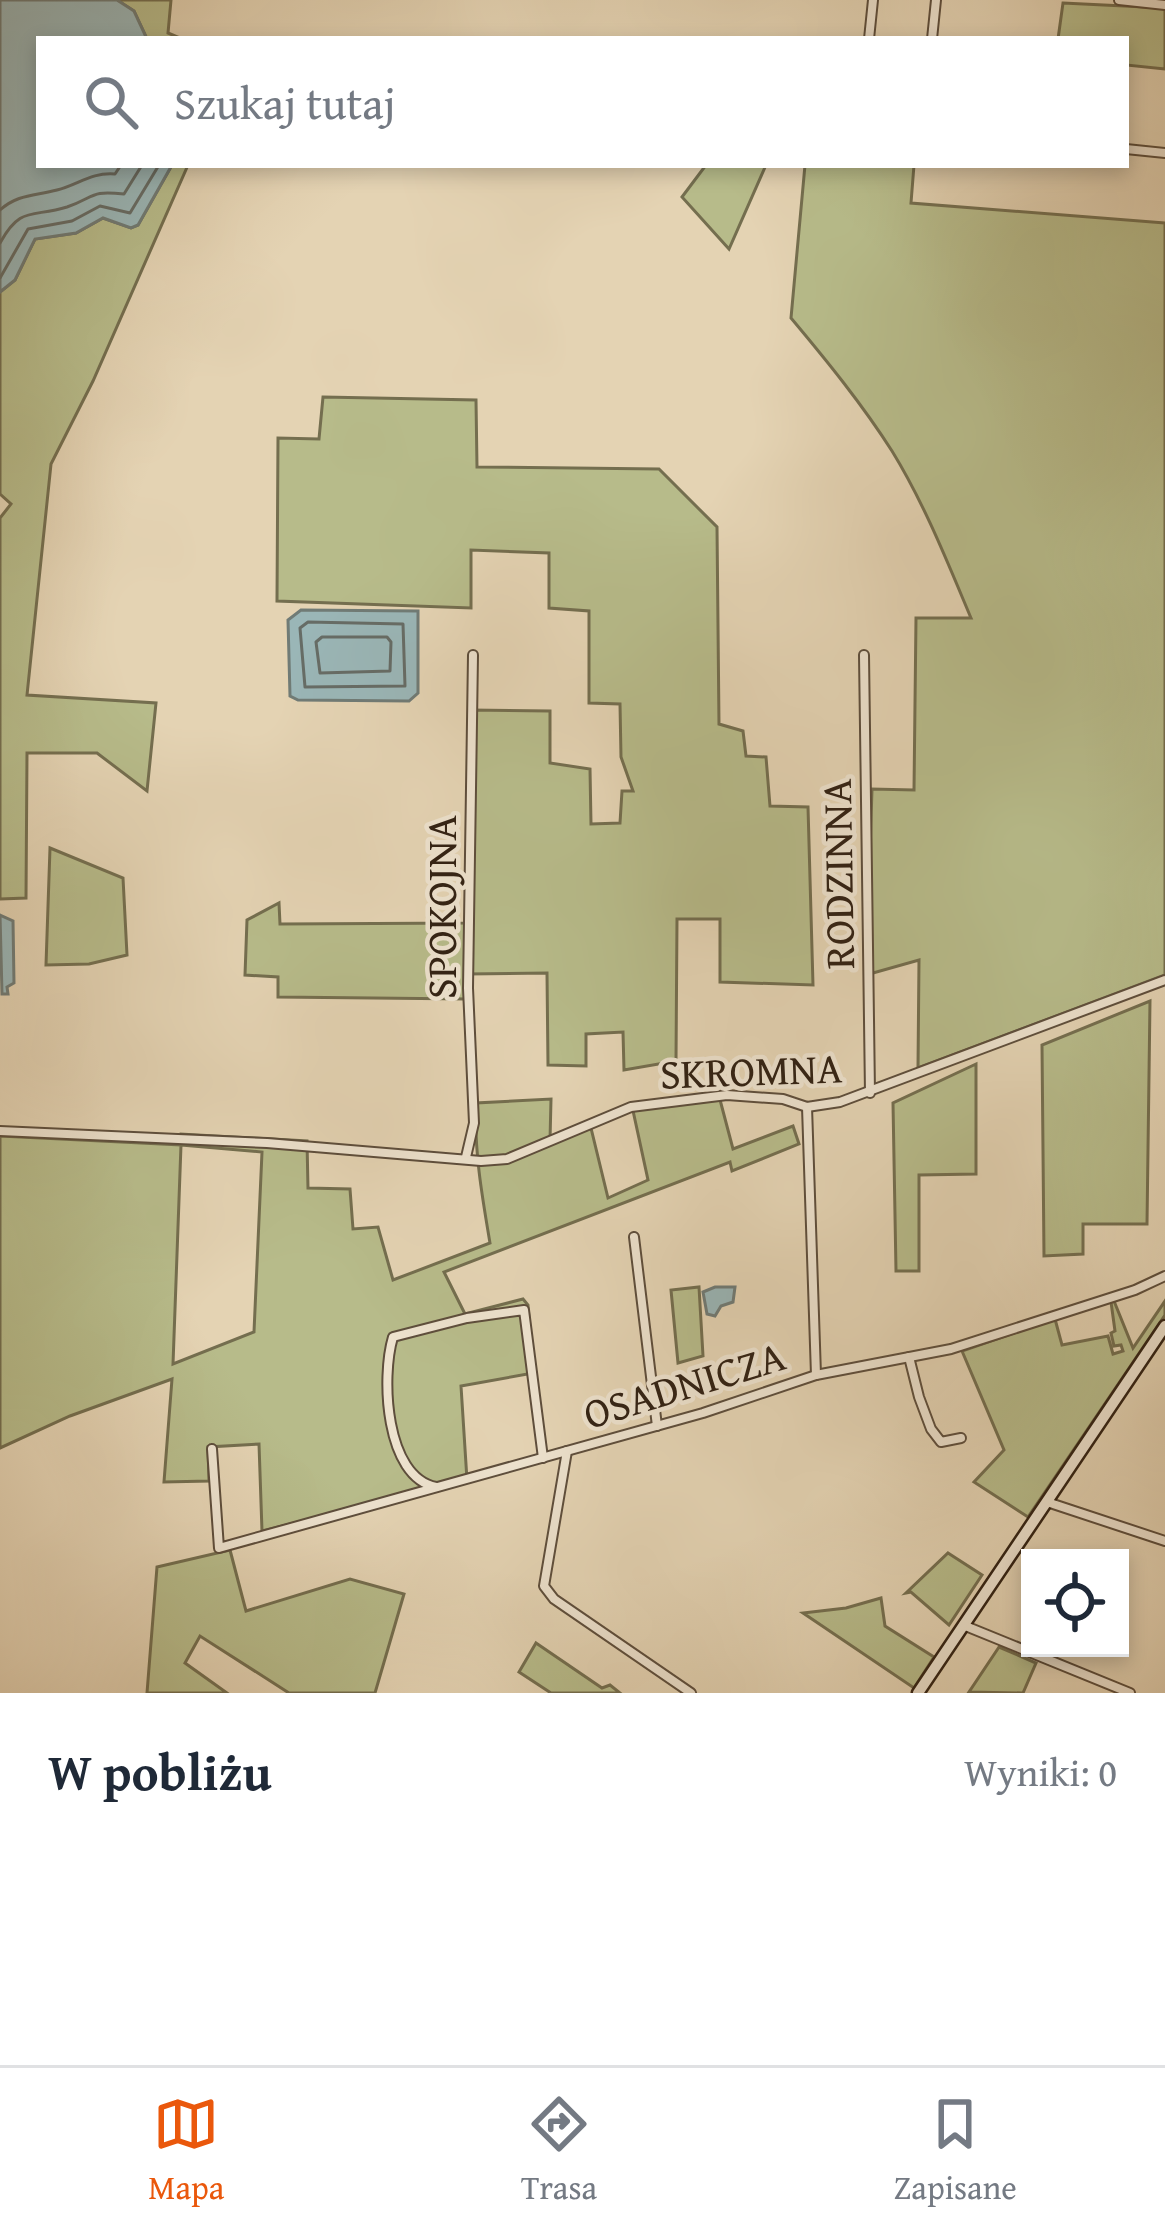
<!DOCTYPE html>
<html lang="pl">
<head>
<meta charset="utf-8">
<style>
  body { margin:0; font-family:"Gentium Book Plus",serif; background:#f2f2f3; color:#1f2937 }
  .controls { position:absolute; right:36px; bottom:36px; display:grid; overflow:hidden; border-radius:0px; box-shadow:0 6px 18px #0003 }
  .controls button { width:108px; height:108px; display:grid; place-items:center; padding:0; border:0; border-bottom:3px solid #e0e1e3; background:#fff; color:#1f2937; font:60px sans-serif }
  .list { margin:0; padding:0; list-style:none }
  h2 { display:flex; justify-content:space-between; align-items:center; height:156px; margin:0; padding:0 48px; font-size:51px }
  h2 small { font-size:39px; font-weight:400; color:#747a83 }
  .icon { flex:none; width:66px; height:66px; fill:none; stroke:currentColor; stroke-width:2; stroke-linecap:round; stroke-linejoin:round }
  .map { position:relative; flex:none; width:1165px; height:1693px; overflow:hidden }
  .search { position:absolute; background:#fff; box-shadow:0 6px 18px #0003; left:36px; right:36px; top:36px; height:132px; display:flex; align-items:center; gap:30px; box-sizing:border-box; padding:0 42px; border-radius:0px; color:#747a83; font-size:45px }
  .sheet { height:372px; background:#fff }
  nav { display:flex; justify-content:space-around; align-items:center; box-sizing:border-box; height:168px; border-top:3px solid #e0e1e3; background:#fff; font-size:33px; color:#747a83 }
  nav a { display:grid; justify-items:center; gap:6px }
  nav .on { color:#ea580c }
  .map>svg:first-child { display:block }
  .green { fill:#b7bb8a; stroke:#746e4f; stroke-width:3; fill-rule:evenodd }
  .water { fill:#9ab6b7; stroke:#707b76; stroke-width:3 }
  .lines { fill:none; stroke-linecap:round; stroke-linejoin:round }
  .shore { stroke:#666c66; stroke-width:3 }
  .street-casing { stroke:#5e4e3c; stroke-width:12 }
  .secondary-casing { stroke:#322214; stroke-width:15 }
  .street { stroke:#ede2ce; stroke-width:8 }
  .secondary { stroke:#ede2ce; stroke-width:10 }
  .labels { text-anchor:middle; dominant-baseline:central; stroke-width:9; stroke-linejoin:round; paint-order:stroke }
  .street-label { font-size:42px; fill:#322214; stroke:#ede2ce }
</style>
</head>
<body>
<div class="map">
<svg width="1165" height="1693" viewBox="0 0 1165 1693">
  <rect width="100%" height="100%" fill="#e4d3b3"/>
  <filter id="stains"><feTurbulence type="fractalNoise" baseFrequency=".00167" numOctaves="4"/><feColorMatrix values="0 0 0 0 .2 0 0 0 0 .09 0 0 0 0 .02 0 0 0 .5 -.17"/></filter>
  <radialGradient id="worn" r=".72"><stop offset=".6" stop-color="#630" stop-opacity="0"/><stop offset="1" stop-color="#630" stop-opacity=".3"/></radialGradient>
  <g class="green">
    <polygon points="117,0 171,0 168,33 182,39 147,39 134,11"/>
    <polygon points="1063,3 1165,8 1165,69 1126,65 1126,39 1058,39"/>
    <polygon points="172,165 188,165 93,381 51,464 27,695 156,703 147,791 97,753 27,753 26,898 0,899 0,518 11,504 0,494 0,292 15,280 35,239 76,233 103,218 131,228 138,225"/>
    <polygon points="706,165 766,165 729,249 682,197"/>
    <path d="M 805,165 L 914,165 L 911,203 L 1165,223 L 1165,975 L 918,1068 L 919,960 L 866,975 L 872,789 L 914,790 L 916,618 L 971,618 C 947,561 924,503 892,451 C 862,404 827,361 791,318 Z"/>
    <polygon points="323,397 476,400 477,467 659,469 717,527 719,724 743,731 746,756 766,757 770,806 808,807 813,985 720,982 720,919 677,919 676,1061 624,1070 623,1032 586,1034 586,1066 548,1065 547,973 467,974 467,999 278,997 278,977 245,975 247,920 279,903 280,924 470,923 471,710 550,711 550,763 590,769 591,824 620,823 622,791 633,791 621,757 620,704 589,703 589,611 549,608 549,553 471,550 471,608 277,601 278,438 319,439"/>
    <polygon points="50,848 123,878 127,955 89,964 46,965"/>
    <polygon points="1150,1001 1147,1224 1083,1224 1083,1254 1044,1256 1042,1045"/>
    <polygon points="976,1064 976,1174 919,1175 919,1271 896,1271 893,1103"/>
    <path d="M 719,1096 L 733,1149 L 793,1126 L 799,1144 L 732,1171 L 730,1162 L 444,1272 L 465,1314 L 523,1299 L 528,1305 L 533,1373 L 461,1386 L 467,1480 L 262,1531 L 259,1444 L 208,1447 L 209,1481 L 164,1482 L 172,1379 L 70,1416 L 0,1448 L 0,1136 L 180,1145 L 181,1134 L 307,1141 L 308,1188 L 350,1189 L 353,1229 L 378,1227 L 393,1280 L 490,1243 C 482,1196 474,1150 476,1103 L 551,1099 L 550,1141 L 590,1124 L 608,1198 L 648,1180 L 632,1106 ZM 181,1145 L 262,1152 L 254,1332 L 173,1364 Z"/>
    <polygon points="699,1287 703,1356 678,1363 671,1290"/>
    <polygon points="1114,1301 1133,1348 1165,1301 1165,1315 1028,1517 974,1482 1004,1450 962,1351 1055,1319 1062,1345 1108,1336 1113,1354 1123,1351 1121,1345 1114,1346 1111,1333 1115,1331 1111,1302"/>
    <polygon points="230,1550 246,1611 350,1579 404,1594 375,1693 289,1693 200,1636 185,1663 227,1693 147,1693 157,1567"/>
    <polygon points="948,1553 982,1575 949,1625 911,1592 906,1593"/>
    <polygon points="881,1598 885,1626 934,1657 914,1688 803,1613 846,1608"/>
    <polygon points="536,1643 602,1688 610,1685 620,1693 551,1693 519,1672"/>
    <polygon points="999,1647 1036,1663 1023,1693 969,1692"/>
  </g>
  <g class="water">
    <polygon points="0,0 117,0 134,11 147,39 39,39 39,165 172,165 138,225 131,228 103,218 76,233 35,239 15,280 0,292"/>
    <polygon points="301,610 418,611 418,693 409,701 298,700 290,696 288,620"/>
    <polygon points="0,915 13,921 14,983 7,987 8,994 2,994"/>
    <polygon points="715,1287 735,1287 733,1302 721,1306 715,1316 707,1314 703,1292"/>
  </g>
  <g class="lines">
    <g class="shore">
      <path d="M 0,210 C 18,194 34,196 57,190 C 78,185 91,172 115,174 L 121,165"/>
      <path d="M 0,243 C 21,205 32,218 67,207 C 96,197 89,190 124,194 L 142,165"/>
      <polyline points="0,278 28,229 72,221 100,206 130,213 159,165"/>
      <polygon points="308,622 403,624 405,686 305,687 300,628"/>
      <polygon points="322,637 387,637 391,642 390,671 320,673 316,642"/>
    </g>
    <defs>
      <g id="street">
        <polyline points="1119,0 1165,5"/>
        <polyline points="869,39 873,0"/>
        <polyline points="932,39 936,0"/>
        <polyline points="1126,149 1165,153"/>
        <polyline points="864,655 870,1093"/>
        <polyline points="807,1107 816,1375"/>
        <polyline points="0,1131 267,1143 481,1161 507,1159 631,1107 727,1095 783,1099 807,1107 840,1102 1165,980"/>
        <polyline points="466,1157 474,1123 468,988 473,655"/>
        <polyline points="634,1237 657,1426"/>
        <polyline points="909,1357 919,1397 931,1429 941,1442 961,1438"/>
        <polyline points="212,1449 219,1548 703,1413 816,1375 951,1349 1135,1290 1165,1276"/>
        <polyline points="567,1451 544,1586 554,1599 691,1693"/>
        <path d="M 436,1487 C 385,1477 381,1377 393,1337 L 467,1318 L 524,1310 L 543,1458"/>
        <polyline points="1047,1502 1165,1541"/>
        <polyline points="963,1625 1130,1693"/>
      </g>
      <polyline id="secondary" points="918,1693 1165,1326"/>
    </defs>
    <use href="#street" class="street-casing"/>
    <use href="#secondary" class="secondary-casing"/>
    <use href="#street" class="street"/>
    <use href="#secondary" class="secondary"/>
  </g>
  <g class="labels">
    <g class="street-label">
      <text transform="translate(837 874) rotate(-91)">RODZINNA</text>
      <text transform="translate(440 907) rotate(-90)">SPOKOJNA</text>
      <text transform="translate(751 1070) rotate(-2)">SKROMNA</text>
      <text transform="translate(684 1384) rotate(-17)">OSADNICZA</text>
    </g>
  </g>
  <rect width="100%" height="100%" filter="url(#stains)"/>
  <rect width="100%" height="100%" fill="url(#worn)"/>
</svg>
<div class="controls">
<button><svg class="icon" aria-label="locate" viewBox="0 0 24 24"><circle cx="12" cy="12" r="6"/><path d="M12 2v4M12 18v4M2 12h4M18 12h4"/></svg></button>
</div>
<div class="search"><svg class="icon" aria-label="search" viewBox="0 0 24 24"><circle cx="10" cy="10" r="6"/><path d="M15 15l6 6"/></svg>Szukaj tutaj</div>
</div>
<section class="sheet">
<h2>W pobliżu<small>Wyniki: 0</small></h2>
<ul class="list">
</ul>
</section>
<nav>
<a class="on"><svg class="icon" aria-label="map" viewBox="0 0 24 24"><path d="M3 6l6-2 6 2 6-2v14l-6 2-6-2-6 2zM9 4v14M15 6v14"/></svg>Mapa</a>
<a><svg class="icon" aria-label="directions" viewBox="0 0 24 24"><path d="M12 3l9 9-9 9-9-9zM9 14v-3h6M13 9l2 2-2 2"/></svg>Trasa</a>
<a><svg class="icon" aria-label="saved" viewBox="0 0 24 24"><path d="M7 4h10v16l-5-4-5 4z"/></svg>Zapisane</a>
</nav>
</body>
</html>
